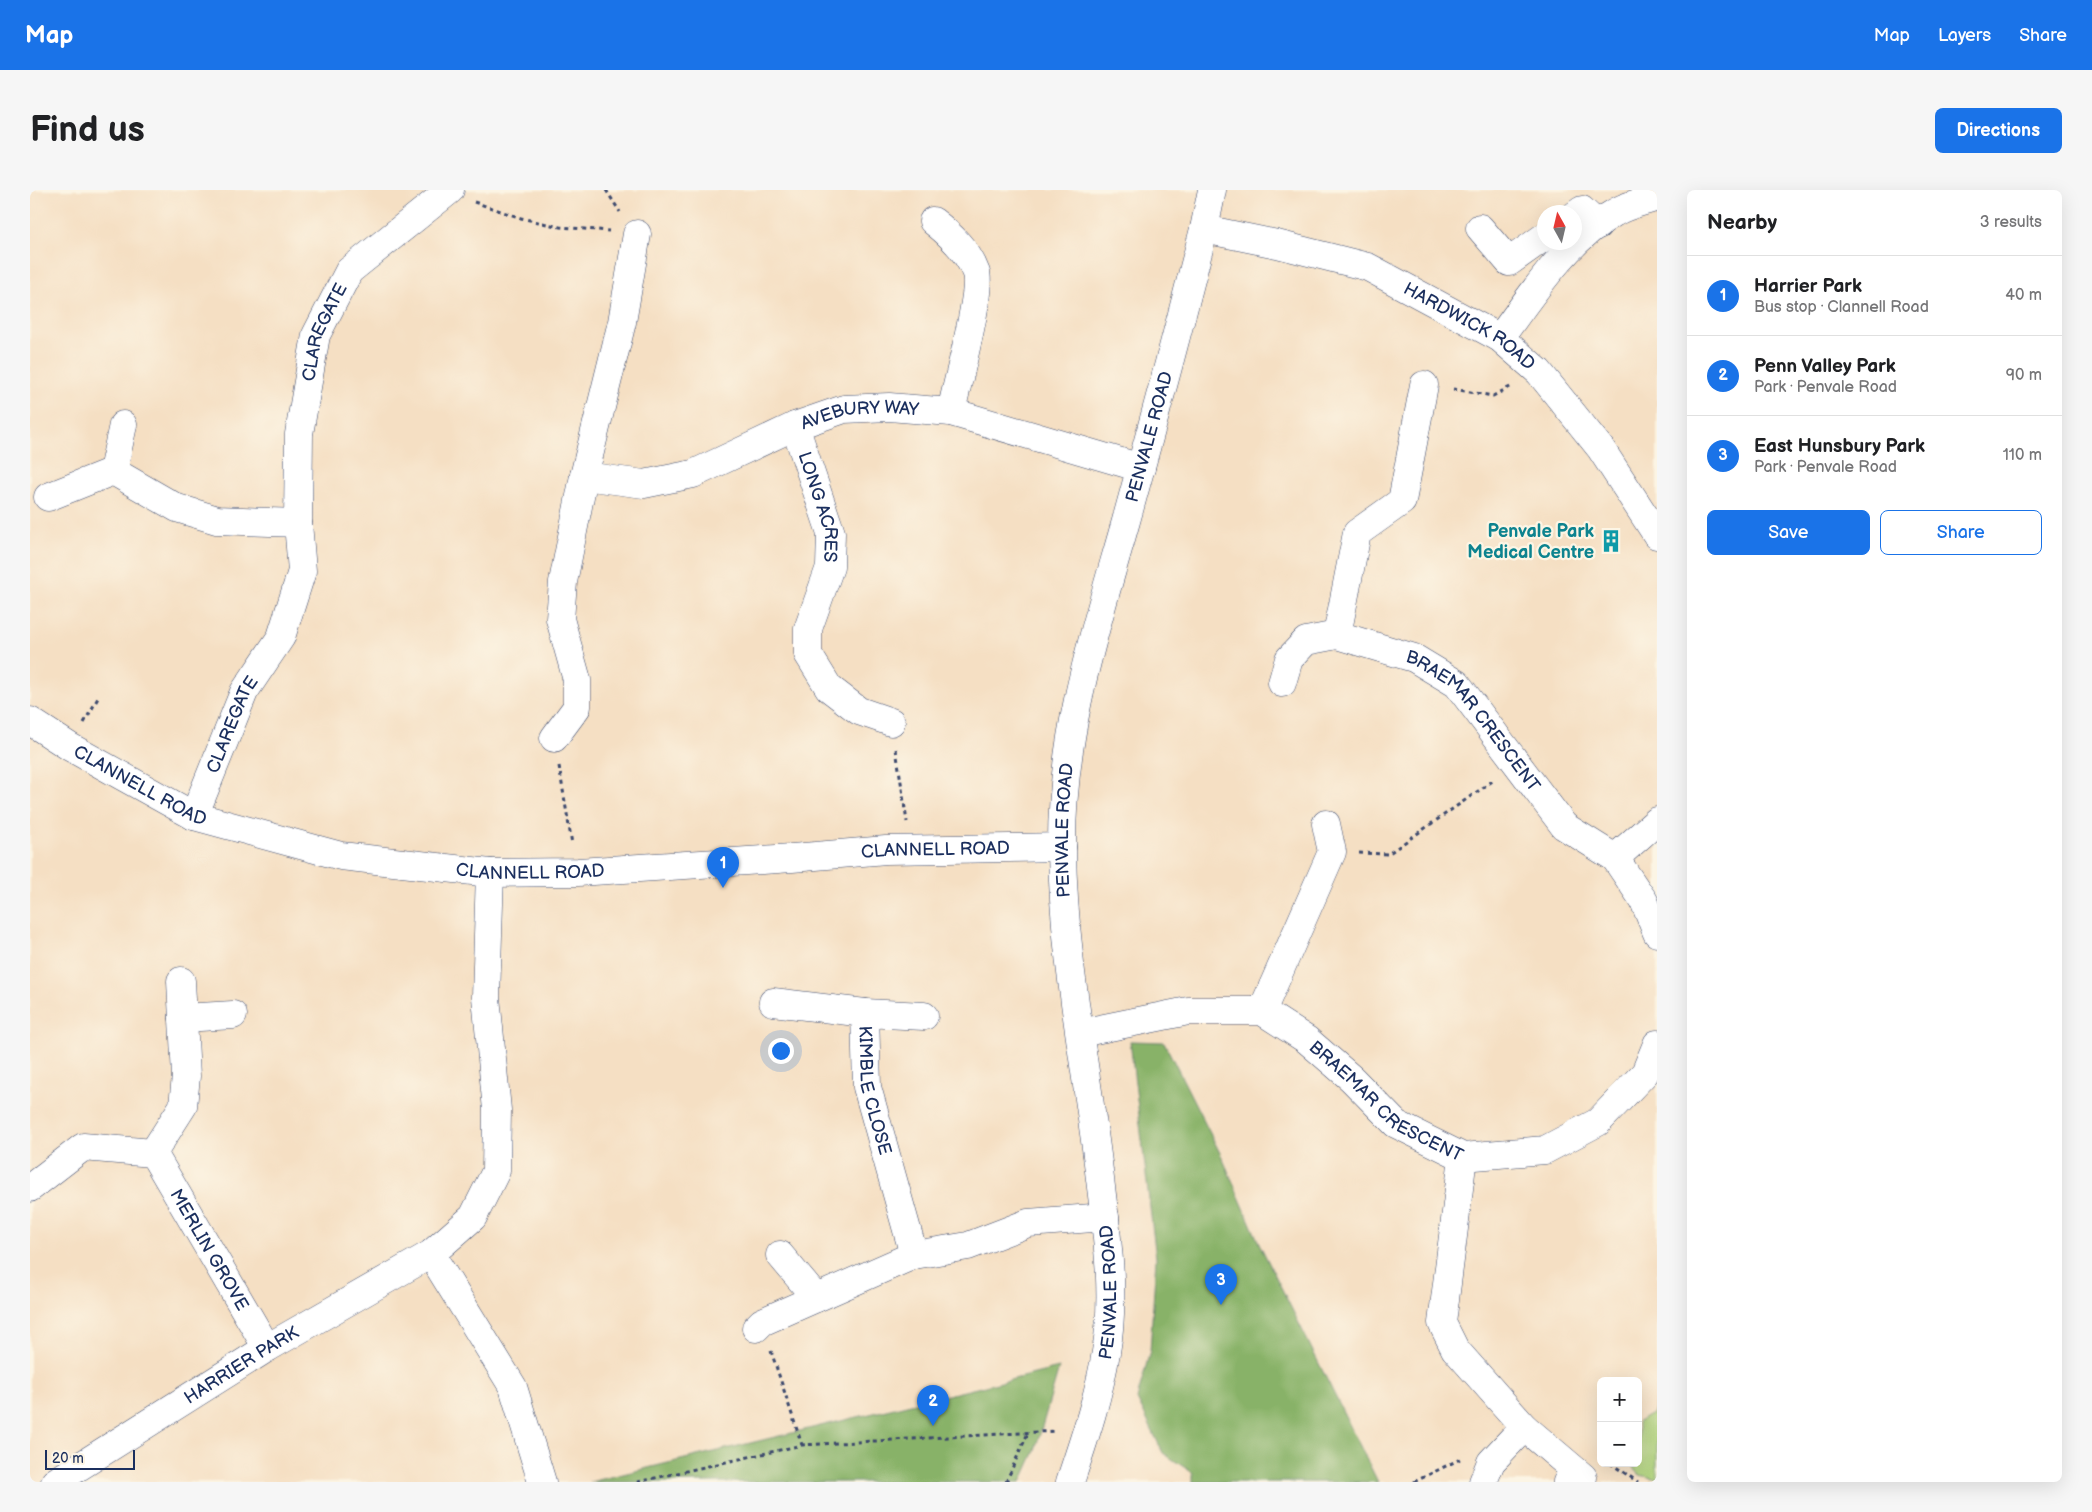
<!DOCTYPE html>
<html lang="en">
<head>
<meta charset="utf-8">
<style>
  body { margin:0; font-family:"Balsamiq Sans",sans-serif; background:#f6f6f6; color:#202124 }
  .controls { position:absolute; right:15px; bottom:15px; display:grid; overflow:hidden; border-radius:8px; box-shadow:0 5px 20px #0002 }
  .controls button { width:45px; height:45px; display:grid; place-items:center; padding:0; border:0; border-bottom:1px solid #e0e0e0; background:#fff; color:#202124; font:25px sans-serif }
  .compass { position:absolute; left:1507px; top:15px; width:45px; height:45px; border-radius:50%; background:#fff; box-shadow:0 5px 20px #0002; rotate:352deg }
  .scale { position:absolute; left:15px; bottom:12px; width:90px; box-sizing:border-box; padding-left:5px; border:2px solid #1b2f5e; border-top:0; font-size:14px; line-height:18px; white-space:nowrap; color:#1b2f5e; -webkit-text-stroke:4px #fcf5e5; paint-order:stroke }
  .you { position:absolute; left:750px; top:860px; width:18px; height:18px; margin:-12px; border:4px solid #fff; border-radius:50%; background:#1a73e8; box-shadow:0 0 0 8px #1a73e833 }
  .badge { display:grid; place-items:center; width:32px; height:32px; border-radius:50%; background:#1a73e8; color:#fff; font-size:16px; font-weight:700 }
  .pin { position:absolute; translate:-50% -41px; filter:drop-shadow(0 1px 2px #0008) }
  .pin::after { content:''; position:absolute; top:26px; width:18px; height:15px; background:inherit; clip-path:polygon(0 0,100% 0,50% 100%) }
  .list { margin:0; padding:0; list-style:none }
  h2 { display:flex; justify-content:space-between; align-items:center; height:65px; margin:0; padding:0 20px; font-size:21px }
  h2 small { font-size:16px; font-weight:400; color:#757577 }
  .list li { display:grid; grid-template-columns:32px 1fr auto; gap:15px; align-items:center; box-sizing:border-box; height:80px; padding:0 20px; border-top:1px solid #e0e0e0 }
  .list b { display:block; font-size:19px; white-space:nowrap }
  .list p { margin:0; font-size:16px; white-space:nowrap; color:#757577 }
  .list em { font-size:16px; font-style:normal; color:#757577 }
  .actions { display:flex; gap:10px; padding:15px 20px }
  .actions a { flex:1; padding:11px 0; border:1px solid #1a73e8; border-radius:8px; text-align:center; font-size:18px; color:#1a73e8 }
  .actions .main { background:#1a73e8; color:#fff }
  .map { position:relative; flex:none; width:1627px; height:1292px; overflow:hidden; border-radius:8px }
  header { display:flex; align-items:center; gap:30px; box-sizing:border-box; height:70px; padding:0 25px; background:#1a73e8; color:#fff }
  header strong { font-size:24px }
  nav { display:flex; gap:28px; margin-inline-start:auto; font-size:18px }
  .intro { display:flex; align-items:center; justify-content:space-between; box-sizing:border-box; height:120px; padding:0 30px }
  h1 { margin:0; font-size:35px }
  .button { padding:12px 22px; border-radius:8px; background:#1a73e8; color:#fff; font-size:18px; font-weight:700 }
  main { display:flex; gap:30px; padding:0 30px }
  aside { flex:1; background:#fff; border-radius:8px; box-shadow:0 5px 20px #0002 }
  .map>svg:first-child { display:block }
  .green { fill:#abcf78; stroke:#637f6b }
  .forest { fill:#88b268; stroke:#527063 }
  .lines { fill:none; stroke-linecap:round; stroke-linejoin:round }
  .minor-casing { stroke:#3c496d; stroke-width:29 }
  .path { stroke:#3c496d; stroke-width:3; stroke-dasharray:4 4; stroke-linecap:butt }
  .minor { stroke:#fff; stroke-width:28 }
  .labels { text-anchor:middle; dominant-baseline:central; stroke-width:4.5; stroke-linejoin:round; paint-order:stroke }
  .street-label { font-size:18px; fill:#1b2f5e; stroke:#fcf5e5 }
  .culture-label { font-size:18px; font-weight:bold; fill:#0d838f; stroke:#fcf5e5; text-anchor:end }
</style>
</head>
<body>
<header>
<strong>Map</strong>
<nav><a>Map</a><a>Layers</a><a>Share</a></nav>
</header>
<div class="intro"><h1>Find us</h1><a class="button">Directions</a></div>
<main>
<div class="map">
<svg width="1627" height="1292" viewBox="0 0 1627 1292">
  <rect width="100%" height="100%" fill="#fcf5e5"/>
  <filter id="ink" filterUnits="userSpaceOnUse"><feTurbulence type="fractalNoise" baseFrequency=".02" numOctaves="2"/><feDisplacementMap in="SourceGraphic" scale="10" xChannelSelector="R" yChannelSelector="G"/><feConvolveMatrix kernelMatrix="1 2 1 2 8 2 1 2 1" color-interpolation-filters="sRGB"/></filter>
  <filter id="wash" filterUnits="userSpaceOnUse"><feTurbulence type="fractalNoise" baseFrequency=".0096" numOctaves="4" result="noise"/><feDisplacementMap in="SourceGraphic" scale="20" xChannelSelector="R" yChannelSelector="G"/><feGaussianBlur stdDeviation="1.12" result="paint"/><feColorMatrix in="noise" values="0 0 0 0 0 0 0 0 0 0 0 0 0 0 0 0 0 1.4 0 .05"/><feComposite in="paint" operator="in"/></filter>
  <g filter="url(#wash)">
    <rect width="100%" height="100%" fill="#f5dfc3"/>
    <polygon class="green" points="1627,1210 1627,1289 1610,1285 1599,1273 1608,1273 1608,1232 1622,1224"/>
    <g class="forest">
      <polygon points="1100,851 1134,852 1192,967 1229,1053 1348,1292 1163,1292 1163,1283 1133,1263 1107,1209 1120,1161 1126,1068"/>
      <polygon points="1029,1178 1005,1261 991,1292 560,1292"/>
    </g>
  </g>
  <g filter="url(#ink)">
    <g class="lines">
      <defs>
        <g id="minor">
          <polyline points="1544,26 1552,20 1568,35"/>
          <path d="M 903,31 C 921,45 938,61 946,83 C 952,103 926,197 921,222"/>
          <polyline points="1450,38 1479,72 1514,47"/>
          <path id="s1" d="M 1174,39 L 1247,54 L 1338,77 L 1470,148 L 1509,182 L 1571,259 L 1627,345"/>
          <path d="M 1470,148 C 1502,104 1536,51 1584,23 C 1596,15 1613,12 1627,7"/>
          <path id="s2" d="M 765,236 L 801,343 L 800,377 L 778,439 L 778,464 L 799,498 L 829,521 L 861,532"/>
          <polyline points="83,281 147,318 187,330 268,333"/>
          <path id="s3" d="M 554,286 L 614,294 L 663,284 L 765,236 L 814,219 L 859,217 L 921,222 L 1111,278"/>
          <polyline points="18,307 83,281 93,235"/>
          <polyline points="1307,445 1327,343 1372,311 1394,195"/>
          <path id="s4" d="M 1252,493 L 1259,469 L 1276,451 L 1307,445 L 1384,468 L 1427,494 L 1534,636 L 1585,668 L 1614,711 L 1627,743"/>
          <path id="s5" d="M 0,531 L 40,557 L 164,626 L 311,666 L 460,683 L 548,682 L 762,668 L 856,660 L 1032,657"/>
          <polyline points="524,548 547,517 547,490 530,429 533,392 554,286 592,132 607,44"/>
          <path id="s6" d="M 164,626 L 214,502 L 251,447 L 272,381 L 268,333 L 269,244 L 286,145 L 319,81 L 420,0"/>
          <polyline points="1585,668 1627,631"/>
          <path id="s7" d="M 743,812 L 835,823 L 837,897 L 884,1065"/>
          <polyline points="1232,821 1302,662 1296,634"/>
          <polyline points="835,823 894,826"/>
          <polyline points="153,828 203,825"/>
          <path id="s8" d="M 1050,843 L 1158,821 L 1232,821 L 1277,850 L 1322,889 L 1366,934 L 1433,967 L 1515,960 L 1568,932 L 1615,883 L 1627,854"/>
          <path id="s9" d="M 123,963 L 237,1158"/>
          <polyline points="1433,967 1412,1133 1425,1159 1494,1237 1553,1287 1537,1292"/>
          <polyline points="0,998 53,957 123,963 153,916 156,886 151,791"/>
          <polyline points="401,1064 483,1197 512,1292"/>
          <polyline points="750,1065 786,1108"/>
          <polyline points="726,1138 732,1132 884,1065 938,1056 998,1033 1075,1027"/>
          <path id="s10" d="M 25,1292 L 237,1158 L 401,1064 L 443,1027 L 466,981 L 467,920 L 456,807 L 460,683"/>
          <path id="s11" d="M 1040,1292 C 1054,1250 1069,1206 1076,1162 C 1086,1105 1077,1046 1070,989 C 1057,879 1033,769 1032,658 C 1031,541 1065,441 1096,331 C 1123,234 1149,137 1174,39 L 1182,0"/>
          <polyline points="1453,1292 1461,1272 1494,1237"/>
        </g>
      </defs>
      <use href="#minor" class="minor-casing"/>
      <g class="path">
        <polyline points="576,0 590,22"/>
        <polyline points="444,12 491,28 530,37 579,41"/>
        <polyline points="1423,199 1463,206 1482,196"/>
        <polyline points="54,533 68,508"/>
        <polyline points="866,559 877,632"/>
        <polyline points="529,576 542,654"/>
        <polyline points="1329,663 1358,664 1464,590"/>
        <polyline points="741,1161 772,1255"/>
        <polyline points="1580,1273 1608,1292"/>
        <polyline points="607,1292 772,1255 1026,1241"/>
        <polyline points="976,1292 998,1243"/>
        <polyline points="1384,1292 1430,1269"/>
      </g>
      <use href="#minor" class="minor"/>
    </g>
  </g>
  <defs>
    <symbol id="building-bare" viewBox="-9 -9 18 18"><path d="M-4-6H4V6H1V3H-1V6H-4ZM-2.5-4.3h1.7v1.8h-1.7ZM.8-4.3h1.7v1.8H.8ZM-2.5-1h1.7V.8h-1.7ZM.8-1h1.7V.8H.8Z" fill="#0f9aa8" stroke="#fcf5e5" stroke-width="2.5" paint-order="stroke"/></symbol>
  </defs>
  <g fill-rule="evenodd">
    <use href="#building-bare" x="1565" y="335" width="32" height="32"/>
  </g>
  <g class="labels">
    <g class="street-label">
      <text stroke="none"><textPath href="#s1" startOffset="286">HARDWICK ROAD</textPath></text>
      <text stroke="none"><textPath href="#s6" startOffset="512">CLAREGATE</textPath></text>
      <text stroke="none"><textPath href="#s3" startOffset="290">AVEBURY WAY</textPath></text>
      <text stroke="none"><textPath href="#s11" startOffset="1064">PENVALE ROAD</textPath></text>
      <text stroke="none"><textPath href="#s2" startOffset="85">LONG ACRES</textPath></text>
      <text stroke="none"><textPath href="#s4" startOffset="249">BRAEMAR CRESCENT</textPath></text>
      <text stroke="none"><textPath href="#s6" startOffset="99">CLAREGATE</textPath></text>
      <text stroke="none"><textPath href="#s5" startOffset="128">CLANNELL ROAD</textPath></text>
      <text stroke="none"><textPath href="#s11" startOffset="660">PENVALE ROAD</textPath></text>
      <text stroke="none"><textPath href="#s5" startOffset="938">CLANNELL ROAD</textPath></text>
      <text stroke="none"><textPath href="#s5" startOffset="532">CLANNELL ROAD</textPath></text>
      <text stroke="none"><textPath href="#s7" startOffset="171">KIMBLE CLOSE</textPath></text>
      <text stroke="none"><textPath href="#s8" startOffset="339">BRAEMAR CRESCENT</textPath></text>
      <text stroke="none"><textPath href="#s9" startOffset="112">MERLIN GROVE</textPath></text>
      <text stroke="none"><textPath href="#s11" startOffset="195">PENVALE ROAD</textPath></text>
      <text stroke="none"><textPath href="#s10" startOffset="220">HARRIER PARK</textPath></text>
    </g>
    <g class="culture-label">
      <text x="1564" y="341">Penvale Park<tspan x="1564" dy="21">Medical Centre</tspan></text>
    </g>
  </g>
</svg>
<div class="controls">
<button>+</button>
<button>−</button>
</div>
<svg class="compass" viewBox="-18 -18 36 36"><path d="M0-13l5 13h-10z" fill="#e53935"/><path d="M0 13l5-13h-10z" fill="#757577"/></svg>
<div class="scale">20 m</div>
<div class="you"></div>
<div class="pin badge" style="left:693px;top:698px">1</div>
<div class="pin badge" style="left:903px;top:1236px">2</div>
<div class="pin badge" style="left:1191px;top:1115px">3</div>
</div>
<aside>
<h2>Nearby<small>3 results</small></h2>
<ul class="list">
<li><span class="badge">1</span><div><b>Harrier Park</b><p>Bus stop · Clannell Road</p></div><em>40 m</em></li>
<li><span class="badge">2</span><div><b>Penn Valley Park</b><p>Park · Penvale Road</p></div><em>90 m</em></li>
<li><span class="badge">3</span><div><b>East Hunsbury Park</b><p>Park · Penvale Road</p></div><em>110 m</em></li>
</ul>
<div class="actions"><a class="main">Save</a><a>Share</a></div>
</aside>
</main>
</body>
</html>
